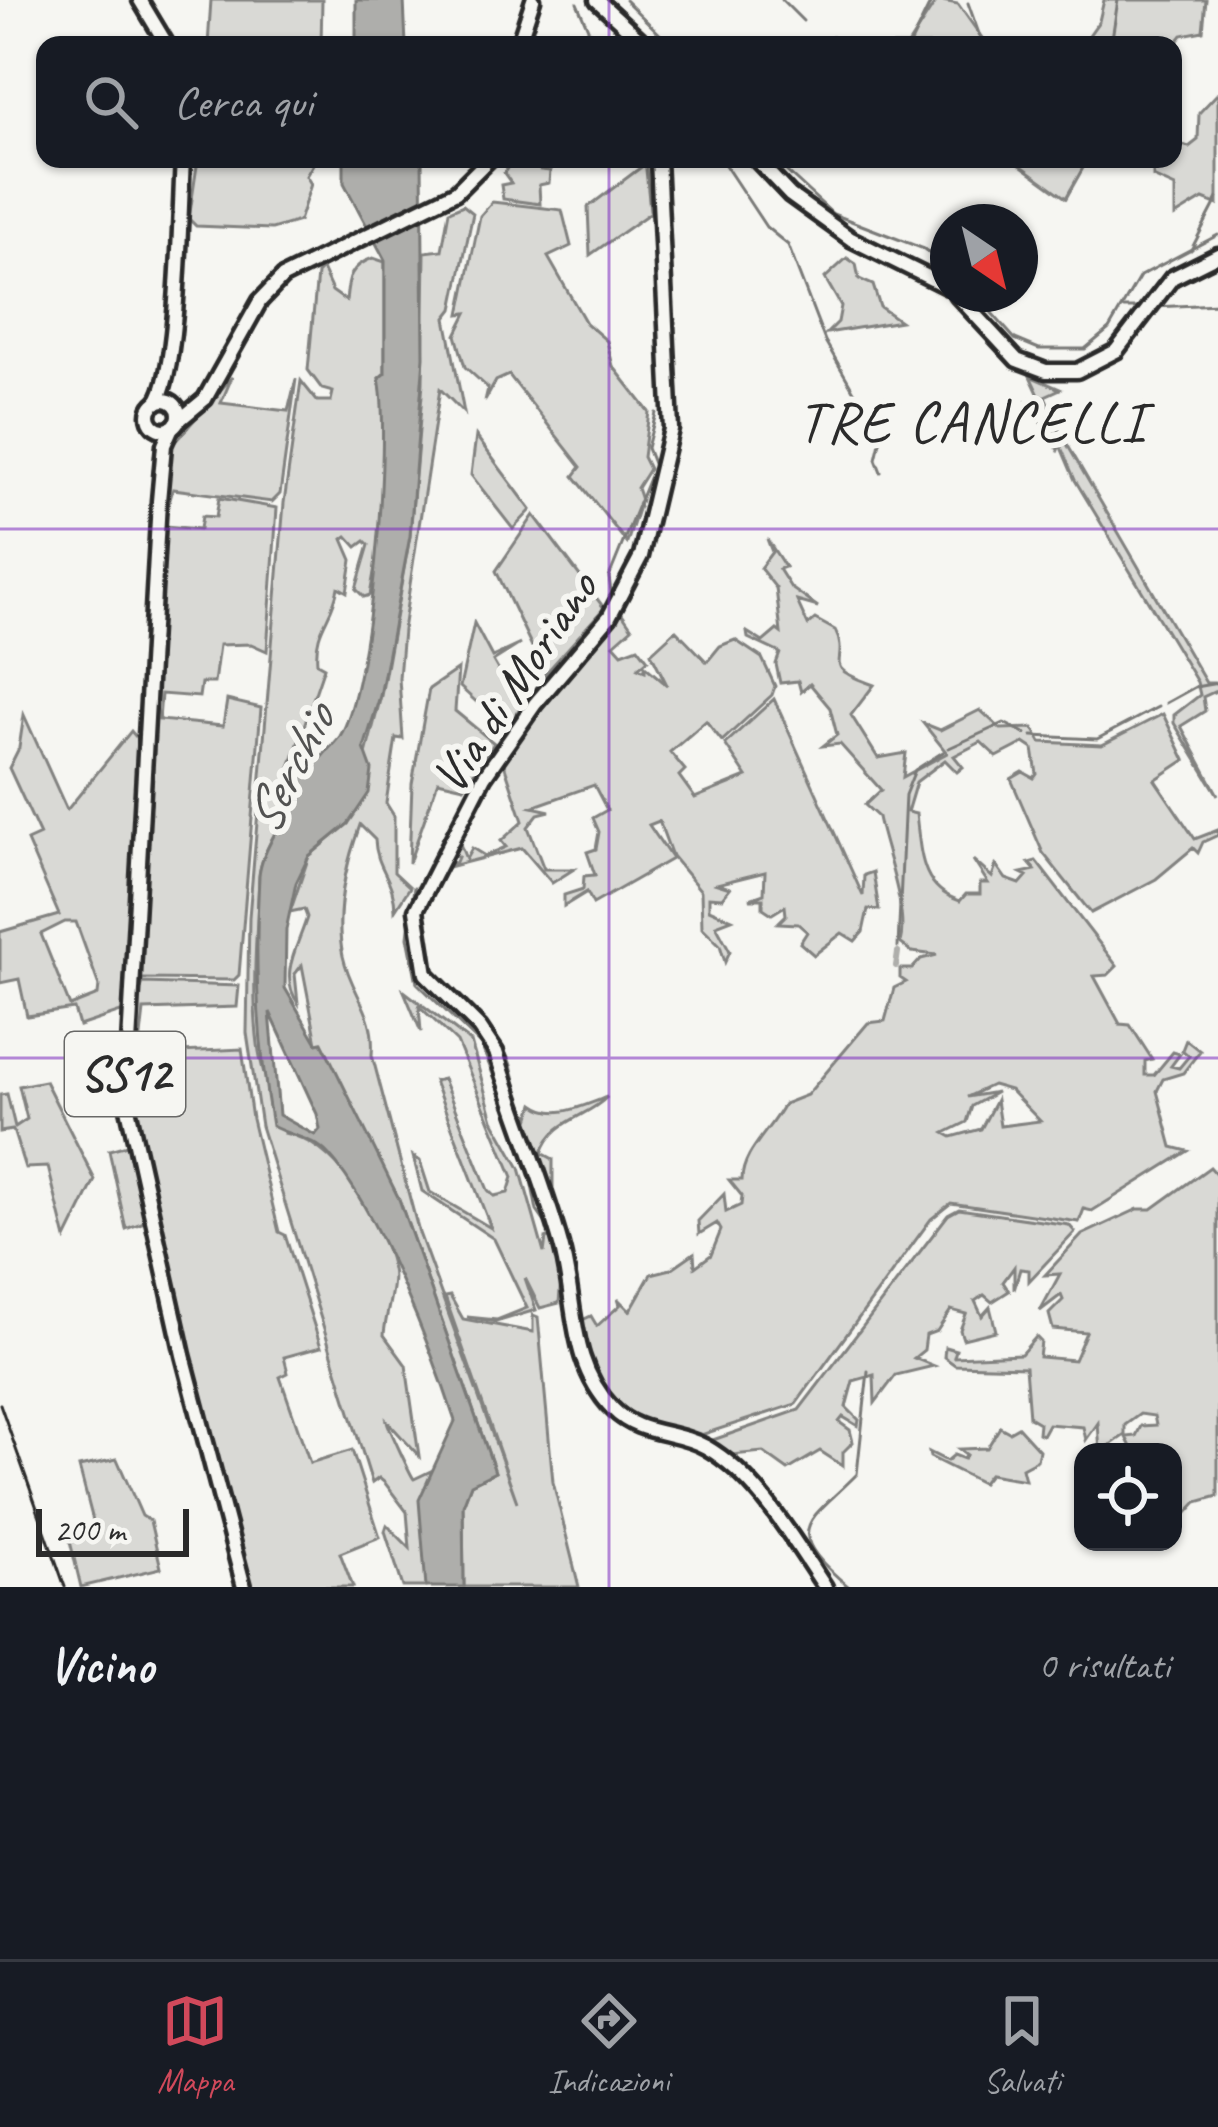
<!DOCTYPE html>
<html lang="it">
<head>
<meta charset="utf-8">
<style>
  body { margin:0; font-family:Caveat,sans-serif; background:#20242c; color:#f1f3f6 }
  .controls { position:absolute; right:36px; bottom:36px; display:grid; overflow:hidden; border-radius:24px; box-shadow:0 3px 9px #0004 }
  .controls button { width:108px; height:108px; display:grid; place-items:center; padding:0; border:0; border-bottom:3px solid #363941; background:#171b24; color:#f1f3f6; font:60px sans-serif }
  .compass { position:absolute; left:930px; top:204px; width:108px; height:108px; border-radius:50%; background:#171b24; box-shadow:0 3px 9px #0004; rotate:145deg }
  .scale { position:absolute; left:36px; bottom:30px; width:153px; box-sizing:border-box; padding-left:12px; border:6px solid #2b2b2b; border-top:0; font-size:33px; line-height:42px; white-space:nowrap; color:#2b2b2b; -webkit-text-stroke:9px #f6f6f2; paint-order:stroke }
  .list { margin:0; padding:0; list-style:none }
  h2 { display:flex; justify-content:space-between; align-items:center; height:156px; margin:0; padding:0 48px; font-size:51px }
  h2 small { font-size:39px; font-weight:400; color:#9ea1a6 }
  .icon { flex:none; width:66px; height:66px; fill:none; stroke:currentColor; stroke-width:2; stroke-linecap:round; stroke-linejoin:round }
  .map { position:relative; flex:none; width:1218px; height:1587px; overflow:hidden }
  .search { position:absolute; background:#171b24; box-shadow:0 3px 9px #0004; left:36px; right:36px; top:36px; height:132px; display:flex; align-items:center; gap:30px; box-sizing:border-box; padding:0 42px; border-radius:24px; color:#9ea1a6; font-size:45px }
  .sheet { height:372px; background:#171b24 }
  nav { display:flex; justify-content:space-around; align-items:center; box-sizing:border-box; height:168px; border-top:3px solid #363941; background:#171b24; font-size:33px; color:#9ea1a6 }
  nav a { display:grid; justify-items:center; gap:6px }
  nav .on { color:#d1495b }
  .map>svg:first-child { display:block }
  .green { fill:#d9d9d5; stroke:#828280; stroke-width:3; fill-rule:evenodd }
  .water { fill:#aeaeab; stroke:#7a7a78; stroke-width:3; fill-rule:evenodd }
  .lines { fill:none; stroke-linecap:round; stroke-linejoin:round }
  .stream { stroke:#7a7a78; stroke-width:3 }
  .canal { stroke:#aeaeab; stroke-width:6 }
  .major-casing { stroke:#2b2b2b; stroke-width:21 }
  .major { stroke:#f6f6f2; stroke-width:12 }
  .rail { stroke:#2b2b2b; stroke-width:3 }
  .grid { fill:none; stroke:#7b2cbf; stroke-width:3; stroke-opacity:0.55 }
  .labels { text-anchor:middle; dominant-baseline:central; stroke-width:12; stroke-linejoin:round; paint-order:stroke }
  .shield { fill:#f6f6f2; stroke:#686867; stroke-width:3 }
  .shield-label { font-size:48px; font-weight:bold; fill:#2b2b2b }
  .street-label { font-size:51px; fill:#2b2b2b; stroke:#f6f6f2 }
  .water-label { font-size:54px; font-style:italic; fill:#525251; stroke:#f6f6f2 }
  .quarter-label { font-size:57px; letter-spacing:3px; fill:#2b2b2b; stroke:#f6f6f2 }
</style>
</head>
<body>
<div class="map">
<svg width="1218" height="1587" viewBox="0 0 1218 1587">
  <rect width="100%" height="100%" fill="#f6f6f2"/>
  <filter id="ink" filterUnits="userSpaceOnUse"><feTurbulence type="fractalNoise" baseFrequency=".00833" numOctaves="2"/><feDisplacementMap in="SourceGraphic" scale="24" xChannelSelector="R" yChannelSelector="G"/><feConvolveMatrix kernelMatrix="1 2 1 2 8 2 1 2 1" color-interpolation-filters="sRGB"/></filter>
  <g filter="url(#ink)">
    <g class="green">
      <polygon points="211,0 322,0 321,45 208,45"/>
      <polygon points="937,0 958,4 987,45 908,45"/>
      <polygon points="1104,0 1206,0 1203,31 1182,35 1173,47 1082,45 1099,21"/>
      <polygon points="1218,93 1218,205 1203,199 1175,216 1175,187 1153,177 1153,159 1173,159 1173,142 1189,147 1198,140 1199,113"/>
      <polygon points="198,159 316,159 306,176 311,184 299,221 272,229 196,226 189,219"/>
      <polygon points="513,159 539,159 540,170 550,171 549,183 539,185 540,204 503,199 501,185 511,183 504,173"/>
      <polygon points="652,159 654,210 590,255 588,207"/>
      <polygon points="1012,159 1088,159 1066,198"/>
      <polygon points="492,202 562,210 571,246 548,257 586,323 607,341 613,366 649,412 643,457 649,469 637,488 641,500 627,543 574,476 581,467 509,375 496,381 485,401 488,388 465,367 456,335 467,313 460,314 480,216"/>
      <path d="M 463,205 L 473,213 L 453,309 L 446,318 L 464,413 L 440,389 L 403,630 L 399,678 L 403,739 L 396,738 L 386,803 L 394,816 L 394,872 L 410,887 L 395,910 C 395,880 376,868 375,840 L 360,825 C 346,864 334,915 343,956 C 352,996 376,1011 372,1055 L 419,1233 L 517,1502 L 445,1297 L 450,1296 L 463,1319 L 533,1332 L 533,1315 L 538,1317 L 553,1482 L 579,1587 L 464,1587 L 463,1505 L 471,1484 L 495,1472 L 399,1199 L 317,1043 L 302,965 L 295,974 L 298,1003 C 278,975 298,947 307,917 L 304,909 L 290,912 L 309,856 L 348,824 L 381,696 L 410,536 L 423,383 L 425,252 L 442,250 L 449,211 Z"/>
      <path d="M 373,258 L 385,262 L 385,373 L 379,378 C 393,446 383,527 370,595 L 364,597 L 356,589 L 369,545 L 365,541 L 357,547 L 347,536 L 343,539 L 352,560 L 347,592 L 338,587 C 333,619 314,627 317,663 L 324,667 L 288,773 C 302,807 261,842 259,877 C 257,931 251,989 258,1044 C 261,1073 275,1104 284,1133 C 338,1143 380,1217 392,1269 C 396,1285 385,1316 384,1335 L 406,1365 L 419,1456 L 387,1421 C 388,1426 411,1476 414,1479 L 431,1471 L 426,1587 L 403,1587 L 385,1531 L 387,1525 L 410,1548 L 407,1512 L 385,1483 L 379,1478 L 372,1483 L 261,1126 L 247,1033 L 249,917 L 284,503 L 301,381 L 317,401 L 331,401 L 333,392 L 322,389 L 308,370 L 317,274 L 322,269 L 332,291 L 346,301 C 348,278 350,266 373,258 Z"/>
      <polygon points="847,258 856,264 859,279 873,285 880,307 900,321 827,333 838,322 841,306 825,278"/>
      <polygon points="1030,376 1060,389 1045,396 1060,432 1206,683 1218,683 1218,690 1203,697 1205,711 1181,726 1218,795 1174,723 1174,715 1200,695 1197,682 1075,480 1060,445 1058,450 1028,402 1045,408"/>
      <polygon points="232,377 221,403 288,411 296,379 280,494 272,502 173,489 160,534 166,445 173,444"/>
      <polygon points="476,436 531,510 513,529 471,475"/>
      <polygon points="219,498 277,508 267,651 251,644 219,645 214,683 201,683 199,697 161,694 159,720 223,726 227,700 261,708 239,975 234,980 143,979 131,1008 160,553 166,526 200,529 202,516 216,517"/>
      <polygon points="534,515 604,608 545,674 496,571"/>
      <path d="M 767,539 L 785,567 L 779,569 L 791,588 L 818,607 L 797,601 L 808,625 L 815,619 L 835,630 C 852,664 816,665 874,685 L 851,715 L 878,758 L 906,753 L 903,777 L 947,753 L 923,723 L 940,730 L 980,710 L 1001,729 L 1033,728 L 1041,742 L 1102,745 L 1163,714 L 1185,760 L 1155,780 L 1195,839 L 1218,830 L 1218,835 L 1203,842 L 1198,853 L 1193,848 L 1156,879 L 1091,913 L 1043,853 L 1011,779 L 1023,772 L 1034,778 L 1037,774 L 1033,749 L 1024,743 L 997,757 L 981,742 L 954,756 L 963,767 L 957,772 L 945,760 L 916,782 L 907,812 L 916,814 C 921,854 920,888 960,901 L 966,894 L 980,894 L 980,883 L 988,883 L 973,860 L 992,877 L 996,865 L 1006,879 L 1020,884 L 1027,876 L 1021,873 L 1035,870 L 1029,863 L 1036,861 L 1117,966 L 1108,975 L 1094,976 L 1120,1024 L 1130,1025 L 1152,1059 L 1145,1061 L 1145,1075 L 1154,1075 L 1173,1052 L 1180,1054 L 1171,1066 L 1179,1068 L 1189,1056 L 1182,1050 L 1186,1040 L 1200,1051 L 1183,1073 L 1163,1079 L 1157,1091 L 1172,1147 L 1188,1151 L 1092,1211 L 1084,1209 L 1079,1222 L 951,1203 L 931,1219 L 796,1404 L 701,1435 L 645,1423 L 613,1401 L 582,1345 L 582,1328 L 574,1324 L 591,1316 L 597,1326 L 620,1305 L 618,1299 L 630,1311 L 651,1274 L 671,1269 L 694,1253 L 695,1267 L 711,1255 L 721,1230 L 717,1223 L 699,1234 L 698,1221 L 724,1194 L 726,1212 L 741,1205 L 742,1196 L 729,1180 L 742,1180 C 742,1153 769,1132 784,1104 L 807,1095 L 868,1023 L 885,1021 L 894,988 L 906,982 L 900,978 L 900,969 L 912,969 L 921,959 L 937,955 L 912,952 L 900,943 C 909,910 884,849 878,817 L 865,805 L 881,790 L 840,744 L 823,746 L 837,735 L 830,708 L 810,684 L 801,692 L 798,681 L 780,683 L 776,664 L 780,653 L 748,638 L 747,632 L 763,642 L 777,630 L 781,633 L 776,588 L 760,568 L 772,552 ZM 992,1085 L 1010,1090 L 1040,1121 L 1000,1126 L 996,1100 L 981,1129 L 952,1137 L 945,1133 L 967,1122 L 972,1106 L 997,1092 L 967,1097 Z"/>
      <polygon points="621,612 632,628 614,644 622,653 638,647 648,660 638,668 645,671 645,666 667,685 651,653 676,630 707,662 720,646 735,640 762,658 775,686 772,695 722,741 706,721 670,752 685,770 679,776 695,798 747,777 725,744 774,699 863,896 864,875 873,872 879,910 868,909 863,932 855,941 842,933 814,955 800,943 807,932 798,924 778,923 786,915 785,906 772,914 763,908 763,899 750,899 764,894 765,872 717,884 730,888 722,898 709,897 709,909 732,919 716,925 730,951 725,962 720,945 702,927 701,891 672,856 659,821 649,825 672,859 593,904 587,892 564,906 564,895 583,889 584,876 595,875 587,852 596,849 599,832 593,818 607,810 594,785 532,807 550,811 538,814 528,827 544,869 574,869 552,883 522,848 444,868 456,862 458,857 448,854 460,844 466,859 472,848 485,856 506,847 501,841 523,821 502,758"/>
      <polygon points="474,623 492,657 520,644 493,661 520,708 506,729 460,687"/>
      <polygon points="458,669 455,711 494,743 464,787 438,781 409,863 412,784 429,689"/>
      <path d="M 24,715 L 67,810 L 131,731 L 141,743 L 124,1011 L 79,1026 L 74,1009 L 27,1016 L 19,979 L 0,983 L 0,932 L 59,915 L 27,841 L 40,835 L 9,768 L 19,748 ZM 65,922 L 76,922 L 99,986 L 98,995 L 70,1006 L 41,934 Z"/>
      <path d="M 143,983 L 239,986 L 237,1007 L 144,1010 L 139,1054 L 242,1049 L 252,1119 L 279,1232 L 285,1235 L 321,1347 L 284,1357 L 288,1373 L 280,1377 L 310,1463 L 352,1450 L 380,1537 L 340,1553 L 353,1587 L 248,1587 L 154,1222 L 166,1253 C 169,1243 158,1226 154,1212 C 136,1142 114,1053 143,983 Z"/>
      <polygon points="404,991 471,1042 493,1120 520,1168 544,1253 546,1238 553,1239 562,1266 559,1303 540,1308 525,1278 536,1310 496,1322 467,1317 497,1320 527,1308 494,1239 422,1191 413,1156 420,1161 430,1192 491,1228 434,1081 443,1079 488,1190 494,1196 508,1193 513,1177 457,1042 419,1006 421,1032"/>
      <path d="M 498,1043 C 518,1063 512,1094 530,1117 L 534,1104 C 554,1119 573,1110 607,1097 C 587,1118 553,1119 542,1153 L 553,1159 L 553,1202 Z"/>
      <polygon points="45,1081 95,1180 66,1239 48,1167 25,1168 13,1130 0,1132 0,1095 7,1094 15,1127 27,1119 19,1086"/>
      <polygon points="128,1138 147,1221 126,1229 109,1150 127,1145"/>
      <polygon points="1210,1167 1218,1176 1218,1496 1197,1502 1175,1526 1173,1507 1182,1503 1173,1494 1173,1452 1117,1452 1131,1447 1126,1437 1136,1436 1141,1426 1156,1425 1154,1416 1140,1414 1125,1425 1125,1435 1100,1452 1098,1423 1086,1440 1083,1427 1048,1424 1042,1435 1038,1433 1039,1423 1029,1417 1025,1367 955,1365 944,1357 945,1347 956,1350 954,1357 1021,1354 1036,1337 1041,1342 1039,1357 1074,1360 1086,1332 1053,1329 1049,1314 1063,1300 1061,1295 1040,1311 1060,1274 1045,1275 1082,1235 1138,1209 1152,1209"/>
      <polygon points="959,1209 1069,1225 1075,1232 1029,1281 1029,1270 1020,1269 1014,1289 1014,1267 1003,1282 1009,1291 992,1302 984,1295 975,1301 982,1316 990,1307 996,1331 963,1339 960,1330 966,1314 951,1310 937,1331 926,1335 924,1350 914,1358 934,1366 896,1375 875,1403 874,1375 853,1381 846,1407 859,1420 858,1426 843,1417 839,1422 850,1430 853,1442 843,1452 843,1466 820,1451 788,1470 763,1452 732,1455 710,1441 799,1410 948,1215"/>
      <polygon points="1000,1427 1009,1432 1018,1427 1039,1450 1037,1460 1022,1468 1025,1480 989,1474 982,1483 930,1457 929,1452 947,1461 954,1455 964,1459 967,1455 959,1449 987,1448"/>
      <polygon points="117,1459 142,1516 150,1521 161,1568 81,1587 70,1541 96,1532 79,1467"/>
    </g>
    <g class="water">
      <polygon points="356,0 404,0 406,45 356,45"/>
      <path d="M 344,159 L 422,159 L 424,357 L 410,536 L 380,696 L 364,748 L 372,770 L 369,793 L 348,824 L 309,856 L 296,883 L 286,930 L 285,988 L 317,1043 L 322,1042 L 399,1199 L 495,1472 L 471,1484 L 463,1505 L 464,1587 L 426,1587 L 419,1500 L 455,1421 C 433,1353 376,1206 329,1155 C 313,1137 292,1137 272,1126 C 257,1042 254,961 259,876 C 262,841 302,806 288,774 L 298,751 L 322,757 C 327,750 335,743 340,736 C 371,687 391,437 379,378 L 385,373 L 385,260 L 344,183 ZM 270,1012 L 317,1114 L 320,1129 L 315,1135 L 279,1115 Z"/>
    </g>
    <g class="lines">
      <g class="stream">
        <polyline points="625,0 671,45"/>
        <polyline points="782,0 803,21"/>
        <polyline points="577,3 595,45"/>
        <polyline points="968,3 983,45"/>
        <polyline points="832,37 843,45"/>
        <polyline points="893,45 907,45"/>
        <polyline points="910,45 932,0"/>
        <polyline points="1111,45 1118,0"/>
        <polyline points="645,159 650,210"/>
        <polyline points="721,159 766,227 788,245 825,341 881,438 876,459 881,472"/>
        <polyline points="773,159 833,214 924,249 948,269"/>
        <polyline points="1191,250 1218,198"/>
        <polyline points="975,294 1015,339 1039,349 1085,349 1109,329 1140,276 1218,235"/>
        <polyline points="1154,307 1218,304"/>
        <polyline points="1124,308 1144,308"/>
        <polyline points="1166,703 1195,687 1218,683"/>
        <polyline points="1032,736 1097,739 1158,707"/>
        <polyline points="949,748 1004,723 1026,734"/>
        <polyline points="469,784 535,689 612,599 609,577 654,466 647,448 656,413"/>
        <polyline points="414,887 408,937 417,983 481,1045 522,1145"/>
        <polyline points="898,947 905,795 915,770 943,752"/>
        <polyline points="527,1160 537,1211 553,1234"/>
        <path d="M 564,1290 C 569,1339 578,1413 633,1432 C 659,1441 689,1443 712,1459 C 753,1486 779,1532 807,1571"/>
        <path d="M 849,1587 C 778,1528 810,1522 857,1474 L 868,1371"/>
      </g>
      <polyline class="canal" points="896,966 898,952"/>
      <defs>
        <g id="major">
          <polyline points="140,0 167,45"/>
          <polyline points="597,0 646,45"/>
          <polyline points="518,45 533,0"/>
          <path d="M 658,159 L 671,429 L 641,556 L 609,617 L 535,704 L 484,777 L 416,910 L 426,974 L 480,1028 L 496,1052 C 516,1117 543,1180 561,1245 C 577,1302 568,1363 613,1409 C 639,1436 676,1430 706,1447 C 758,1477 792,1538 825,1587"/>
          <polyline points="756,159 790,195 851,239 948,287"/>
          <polyline points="956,294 1017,360 1046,371 1077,371 1116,351 1172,278 1218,255"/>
          <circle cx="164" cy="415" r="15"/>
          <path d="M 156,403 C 179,374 180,205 183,159"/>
          <polyline points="176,423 205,399 260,301 283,277 456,192 489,159"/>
          <polyline points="172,427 164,445 159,501 126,1099 183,1355 244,1587"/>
        </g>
      </defs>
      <use href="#major" class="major-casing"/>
      <use href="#major" class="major"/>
      <polyline class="rail" points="0,1404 65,1587"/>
    </g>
  </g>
  <path class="grid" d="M 609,0 L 609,45M 609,159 L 609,1587M 0,529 L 1218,529M 0,1058 L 1218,1058"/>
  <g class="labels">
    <rect class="shield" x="65" y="1032" width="120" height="84" rx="9"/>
    <g class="shield-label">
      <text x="125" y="1074">SS12</text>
    </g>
    <g class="street-label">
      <text transform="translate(514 682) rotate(-56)">Via di Moriano</text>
    </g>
    <g class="water-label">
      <text transform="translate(289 769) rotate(-63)">Serchio</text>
    </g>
    <g class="quarter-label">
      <text x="972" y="422">TRE CANCELLI</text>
    </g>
  </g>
</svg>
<div class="controls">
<button><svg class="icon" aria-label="locate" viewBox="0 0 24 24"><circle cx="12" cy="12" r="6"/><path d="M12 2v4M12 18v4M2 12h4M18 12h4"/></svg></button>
</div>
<svg class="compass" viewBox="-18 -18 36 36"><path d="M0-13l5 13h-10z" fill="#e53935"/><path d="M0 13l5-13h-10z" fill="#9ea1a6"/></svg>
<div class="scale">200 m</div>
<div class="search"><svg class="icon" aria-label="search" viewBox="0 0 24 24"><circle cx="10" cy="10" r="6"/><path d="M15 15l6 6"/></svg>Cerca qui</div>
</div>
<section class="sheet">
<h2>Vicino<small>0 risultati</small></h2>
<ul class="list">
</ul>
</section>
<nav>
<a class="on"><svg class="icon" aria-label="map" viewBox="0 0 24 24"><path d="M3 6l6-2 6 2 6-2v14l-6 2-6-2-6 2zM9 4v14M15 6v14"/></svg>Mappa</a>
<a><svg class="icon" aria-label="directions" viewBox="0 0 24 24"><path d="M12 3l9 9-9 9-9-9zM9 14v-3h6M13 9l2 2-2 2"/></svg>Indicazioni</a>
<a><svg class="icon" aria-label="saved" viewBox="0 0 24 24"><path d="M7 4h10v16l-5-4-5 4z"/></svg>Salvati</a>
</nav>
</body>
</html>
